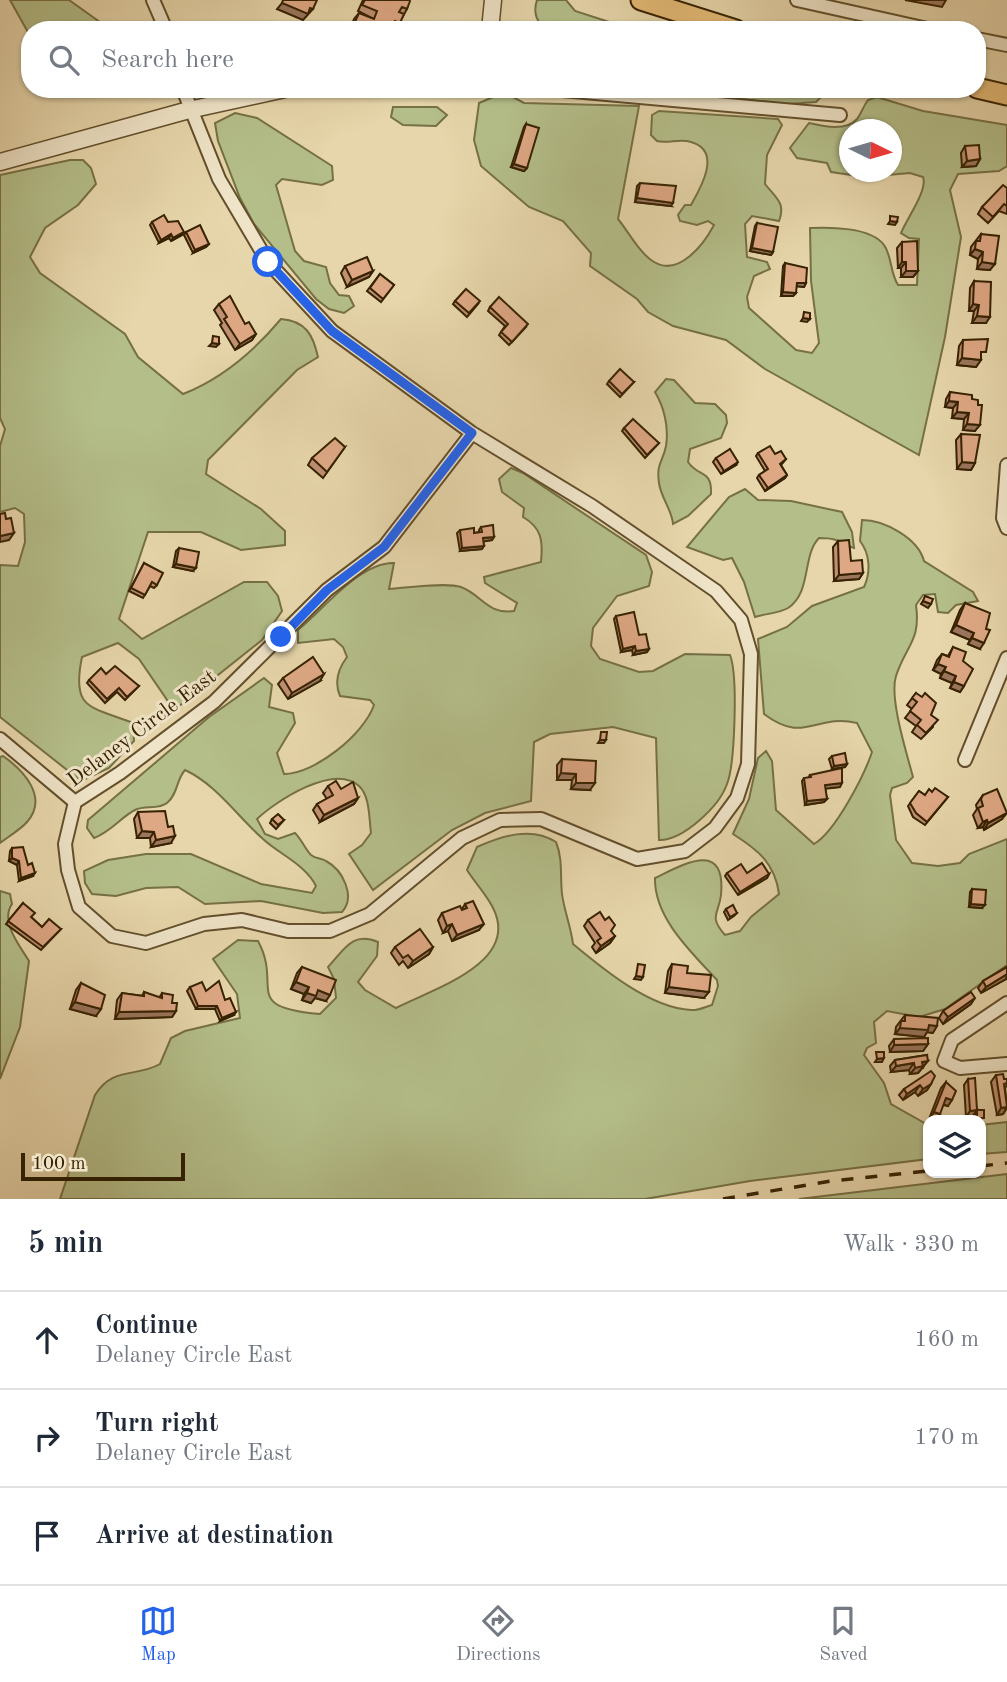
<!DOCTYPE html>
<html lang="en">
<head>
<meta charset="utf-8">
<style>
  body { margin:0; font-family:"Old Standard TT",serif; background:#f6f6f7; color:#1f2937 }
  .controls { position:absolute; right:21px; bottom:21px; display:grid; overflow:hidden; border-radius:14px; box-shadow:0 2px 5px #0004 }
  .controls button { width:63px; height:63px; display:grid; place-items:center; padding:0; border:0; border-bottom:2px solid #e0e1e3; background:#fff; color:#1f2937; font:35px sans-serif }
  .compass { position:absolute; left:839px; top:119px; width:63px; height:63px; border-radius:50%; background:#fff; box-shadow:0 2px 5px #0004; rotate:95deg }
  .scale { position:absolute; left:21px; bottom:18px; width:164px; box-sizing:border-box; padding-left:7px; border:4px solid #372201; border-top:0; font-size:19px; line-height:24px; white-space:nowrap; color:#372201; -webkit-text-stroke:5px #efe4c8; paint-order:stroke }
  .stop { position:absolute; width:21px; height:21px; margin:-16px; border:5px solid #2563eb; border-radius:50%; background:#fff }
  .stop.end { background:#2563eb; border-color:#fff; box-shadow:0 2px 7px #0008 }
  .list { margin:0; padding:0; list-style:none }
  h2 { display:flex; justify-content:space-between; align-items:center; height:91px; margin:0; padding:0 28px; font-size:30px }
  h2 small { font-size:23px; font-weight:400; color:#747a83 }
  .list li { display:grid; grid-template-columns:46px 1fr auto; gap:21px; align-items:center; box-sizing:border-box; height:98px; padding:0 28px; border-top:2px solid #e0e1e3 }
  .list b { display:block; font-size:26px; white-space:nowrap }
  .list p { margin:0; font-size:23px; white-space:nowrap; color:#747a83 }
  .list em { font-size:23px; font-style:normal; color:#747a83 }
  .icon { flex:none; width:38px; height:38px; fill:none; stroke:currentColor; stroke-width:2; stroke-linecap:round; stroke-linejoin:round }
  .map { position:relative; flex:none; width:1007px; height:1199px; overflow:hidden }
  .search { position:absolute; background:#fff; box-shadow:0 2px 5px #0004; left:21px; right:21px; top:21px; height:77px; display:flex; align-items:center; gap:18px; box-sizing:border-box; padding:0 24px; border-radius:28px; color:#747a83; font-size:26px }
  .sheet { height:385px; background:#fff }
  nav { display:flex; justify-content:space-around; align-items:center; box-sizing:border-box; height:98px; border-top:2px solid #e0e1e3; background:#fff; font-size:19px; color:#747a83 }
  nav a { display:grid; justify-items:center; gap:4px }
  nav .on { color:#2563eb }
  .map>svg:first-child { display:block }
  .green { fill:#b4be89; stroke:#767045; stroke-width:2; fill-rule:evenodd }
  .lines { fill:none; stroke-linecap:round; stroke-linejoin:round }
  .minor-casing { stroke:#634f2c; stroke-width:16 }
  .tertiary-casing { stroke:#634f2c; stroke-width:19 }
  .primary-casing { stroke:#372201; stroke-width:23 }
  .minor { stroke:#efe4c8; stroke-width:12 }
  .tertiary { stroke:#efe4c8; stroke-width:16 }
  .primary { stroke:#e4bb76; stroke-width:19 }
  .rail { stroke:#372201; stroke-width:3.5; stroke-dasharray:12 12; stroke-linecap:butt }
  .wall { fill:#bf9072; stroke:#372201; stroke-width:2 }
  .shaded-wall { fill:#9b765d; stroke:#372201; stroke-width:2 }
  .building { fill:#dea885; stroke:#372201; stroke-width:2 }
  .route { stroke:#2563eb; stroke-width:9 }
  .labels { text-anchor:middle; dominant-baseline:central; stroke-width:6; stroke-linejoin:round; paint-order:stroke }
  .street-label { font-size:21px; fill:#372201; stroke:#efe4c8 }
</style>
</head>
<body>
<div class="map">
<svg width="1007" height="1199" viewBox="0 0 1007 1199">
  <rect width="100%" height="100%" fill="#e7d6ab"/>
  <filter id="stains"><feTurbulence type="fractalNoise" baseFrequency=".00286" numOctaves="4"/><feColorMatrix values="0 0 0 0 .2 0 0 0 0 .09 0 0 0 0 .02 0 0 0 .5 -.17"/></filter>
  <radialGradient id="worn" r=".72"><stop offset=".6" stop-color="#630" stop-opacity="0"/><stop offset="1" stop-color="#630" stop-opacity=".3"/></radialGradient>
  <g class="green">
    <polygon points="10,0 69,0 111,30 30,30 30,36"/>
    <path d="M 537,0 L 566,0 L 575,11 L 634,30 L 548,29 C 536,24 533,12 537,0 Z"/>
    <polygon points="647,89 823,89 824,94 816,102 787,104"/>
    <path d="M 511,96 L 524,103 L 639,106 L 618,219 C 628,231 640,254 654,262 C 679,277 704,244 714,225 L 708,221 L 697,225 L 680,221 L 678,215 L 685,205 L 691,205 C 700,189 723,151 691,142 C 680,138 668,144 657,141 L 651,135 L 652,115 L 659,111 L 778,119 L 782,125 L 767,155 L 765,184 C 776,198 786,203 779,221 L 752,216 L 745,224 L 747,257 L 767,262 L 770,269 L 754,276 L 747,297 L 749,308 L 796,350 L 812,353 L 819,343 L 811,281 L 810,228 C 829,227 871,227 884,245 C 892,256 890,273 898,285 L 917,285 L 919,239 L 909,238 L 901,233 C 907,218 928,190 923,177 L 910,173 L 865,177 L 831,172 L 827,163 L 797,158 L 790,148 L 809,123 C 822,126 846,132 857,119 C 861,114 864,105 868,100 L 877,97 L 923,111 L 1007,125 L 1007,166 L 999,171 L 958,174 L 950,190 L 961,237 L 945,337 L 919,455 L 765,369 L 726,340 L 673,326 L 648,312 L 637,299 L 590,266 L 591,253 L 563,221 L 529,207 L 481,166 L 474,140 L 479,103 L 493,97 ZM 850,130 L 892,130 L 892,172 L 850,172 Z"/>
    <polygon points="393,107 437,107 447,115 436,126 403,125 391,117"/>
    <polygon points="235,113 257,118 332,166 333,180 322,185 282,179 276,185 295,251 304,261 326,267 330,283 339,295 349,296 354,306 344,313 329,309 316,299 254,224 240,198 218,141 215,123"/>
    <path d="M 70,160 L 83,160 L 91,168 L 96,184 L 78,205 L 45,228 L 30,257 L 40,273 L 125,334 L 138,357 L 183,394 C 221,379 255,350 281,319 C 306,321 313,335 318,357 L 297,370 L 208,460 L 206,474 L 261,509 L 285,531 L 285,545 L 241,550 L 201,532 L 148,532 L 119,619 L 142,639 L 244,582 L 267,582 L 278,596 L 282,611 L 262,640 L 174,710 L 139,659 L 118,643 L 82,657 C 71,710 90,706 133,723 L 134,741 L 109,768 L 81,781 L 0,717 L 0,565 L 18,566 L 25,542 L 24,514 L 15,508 L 0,512 L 0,446 L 5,429 L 0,418 L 0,175 Z"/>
    <path d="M 666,379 L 674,380 L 695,403 L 715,404 L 726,415 L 727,423 L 721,438 L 690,449 L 688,462 C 699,478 712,469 711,494 L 688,516 L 673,524 C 672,510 661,498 659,483 C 656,463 663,462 666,446 C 669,427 664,407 655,392 Z"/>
    <path d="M 511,468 L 523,473 L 646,555 L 652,572 L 649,586 L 617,596 L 593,628 L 591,646 L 600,659 L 639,672 L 653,671 L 685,654 L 730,655 C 738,675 735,764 727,784 C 719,807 682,841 659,840 L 656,738 L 613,727 L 550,734 L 534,742 L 531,801 L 485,813 L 452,830 L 373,890 L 349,854 L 362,845 L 371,833 C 369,818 370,796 359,786 C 334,763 276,801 257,819 L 265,834 L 278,839 L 295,833 C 302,840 305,849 311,855 C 316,859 321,858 326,861 C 343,870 356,897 342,912 L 323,913 L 261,901 L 205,904 L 178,887 L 146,888 L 116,896 L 92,894 L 85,883 L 84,871 L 108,860 L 146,854 L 191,854 L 261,884 L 312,893 L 316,886 C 306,865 279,854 263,839 C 237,816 217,785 185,770 C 176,780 178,794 167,803 C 158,810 145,805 135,810 C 121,817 112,831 94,838 L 87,828 L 88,820 L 209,717 L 264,678 L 272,685 L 269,707 L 293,713 L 295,723 L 277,753 L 284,774 C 315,774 364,734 374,705 L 370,700 L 340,696 C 334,682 338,669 347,657 L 343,647 L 334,639 L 298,643 L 298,630 C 324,609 360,562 394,563 L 389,589 C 406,588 446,582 461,587 C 482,595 488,615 514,611 L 517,603 L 485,583 L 484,577 L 541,562 C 543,541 542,528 523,517 L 524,508 L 502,492 L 499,479 Z"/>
    <path d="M 745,489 L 758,500 L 791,501 L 842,512 L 852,532 L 854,548 C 839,544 842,538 819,538 C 802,555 812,592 788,608 C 780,613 764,614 755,617 L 744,582 L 732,558 L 723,560 L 687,547 L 729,497 Z"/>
    <path d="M 862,520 C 884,520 918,538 924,561 L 973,592 L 978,601 L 956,605 L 948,613 L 938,612 L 935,594 L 923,595 L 916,605 C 921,641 906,645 896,676 C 889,698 907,754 913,777 L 907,783 L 892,788 L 890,795 L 896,840 L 912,863 L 938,866 L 960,863 L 969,854 L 1007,839 L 1007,965 L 945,1009 L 919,1017 L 887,1011 L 874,1022 L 876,1043 L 867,1048 L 864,1055 L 884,1083 L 891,1104 L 928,1125 L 928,1159 L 750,1181 L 645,1199 L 60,1199 L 95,1095 C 113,1066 135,1078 160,1064 L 171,1038 L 185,1031 L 240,1018 L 237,994 L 213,959 L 238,940 L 258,941 C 283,987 240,1007 320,1014 L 336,998 L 334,979 L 328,967 C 344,950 352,931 378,942 L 377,956 L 358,982 L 365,990 L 396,1008 C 430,990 519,964 494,910 C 488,896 475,883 467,870 L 477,847 C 502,836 531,826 556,842 C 563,859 560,876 562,894 C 564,910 571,927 573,944 C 603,969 650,1008 691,1010 C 697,1011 705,1007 712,1005 L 718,986 L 717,980 C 692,953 654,918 655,878 C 684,864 726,839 721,895 C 719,914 708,916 725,935 L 740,931 L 751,917 L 779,894 C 775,863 758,850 733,834 L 749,799 L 758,758 L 766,751 L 772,761 L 776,810 L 814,844 C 835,832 864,776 872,752 L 857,723 C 815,713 805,745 764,714 L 758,639 L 787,627 L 812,606 L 864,587 C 871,572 870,554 860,541 Z"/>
    <path d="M 3,756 C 23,770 49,797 27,822 C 20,830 9,836 0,843 L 0,757 Z"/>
    <path d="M 0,891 L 10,894 L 12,904 C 0,921 19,945 29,961 L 20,1027 L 0,1079 Z"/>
    <polygon points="1007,1122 1007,1152 981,1154 981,1125"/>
    <polygon points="1007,1174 1007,1199 799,1199"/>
  </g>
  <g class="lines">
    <defs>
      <g id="minor">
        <polyline points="153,0 166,30"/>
        <polyline points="797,0 932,30"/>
        <polyline points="977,39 1007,45"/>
        <polyline points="183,89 219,179 268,262 332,331 472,433 592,506 716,591 741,620 751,654 748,764 737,798 715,828 685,851 637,859 541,819 500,820 462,838 370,914 330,931 288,931 242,920 204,924 146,943 112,936 79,907 68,870 65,844 75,802 120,773 214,702 327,590 384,547 472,433"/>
        <polyline points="551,89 840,115"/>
        <polyline points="1007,465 1003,518 1007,528"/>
        <polyline points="0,739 75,802"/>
        <polyline points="965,760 1007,658"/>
        <polyline points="1007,1003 952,1040 944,1061 960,1068 1007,1064"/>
      </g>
      <g id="tertiary">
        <polyline points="490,30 493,0"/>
        <polyline points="0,162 189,110 285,89"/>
      </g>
      <g id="primary">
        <polyline points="641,0 736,30"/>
        <polyline points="977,88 1007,95"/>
      </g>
    </defs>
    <use href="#minor" class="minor-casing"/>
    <use href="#tertiary" class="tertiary-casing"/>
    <use href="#primary" class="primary-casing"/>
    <use href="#minor" class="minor"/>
    <use href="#tertiary" class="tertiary"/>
    <use href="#primary" class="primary"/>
    <g class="rail">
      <polyline points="981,1166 1007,1163"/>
      <polyline points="723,1199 831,1181 928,1171"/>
    </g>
  </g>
  <g class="wall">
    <polygon points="363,0 409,0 407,9 396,29 397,30 350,30 354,19 359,13 372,19 372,18 358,11"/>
    <polygon points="526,124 527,168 524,171 511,167 524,127"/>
    <polygon points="965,146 980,159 976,166 962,167 961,153"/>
    <polygon points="640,183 671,206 635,202 637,186"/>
    <polygon points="1007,188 1007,214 999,211 988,223 978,214 982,207"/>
    <polygon points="152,222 168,222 182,235 171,241 169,238 159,243 150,225"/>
    <polygon points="757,223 773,252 771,255 750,251 755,226"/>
    <polygon points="186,232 209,244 206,247 193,253 184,235"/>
    <polygon points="981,234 990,270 977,269 978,259 970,255 971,247"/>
    <polygon points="902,242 918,271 913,277 901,277 901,268 898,268 897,248"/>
    <polygon points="785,263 806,283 804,287 796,286 796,293 793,296 781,296 783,266"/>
    <polygon points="345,266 373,271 369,277 347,287 341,273"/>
    <polygon points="380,274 394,285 381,302 367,291"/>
    <polygon points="974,281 986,323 972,323 974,311 969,311 970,288"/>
    <polygon points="455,301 478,304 467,317 453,304"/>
    <polygon points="219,304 245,324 256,334 252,340 235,350 220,325 222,323 214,310"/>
    <polygon points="490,307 526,327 509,345 499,335 505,326 488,311"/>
    <polygon points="963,340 981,359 976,367 957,365 959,346"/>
    <polygon points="609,381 634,382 620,397 607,384"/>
    <polygon points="950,392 972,399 975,431 963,430 964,419 952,418 953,408 945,407 946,399"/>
    <polygon points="624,428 659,443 645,458 622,431"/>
    <polygon points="961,434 975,463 971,470 957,469 956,440"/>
    <polygon points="345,447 323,478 308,465 312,458"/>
    <polygon points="758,453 775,454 786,459 781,465 787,475 785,478 765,491 757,478 759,475 765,471 756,456"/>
    <polygon points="716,458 736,465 721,474 713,462"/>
    <polygon points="481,527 494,537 492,540 484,541 482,549 460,551 457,533 460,530 474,533 479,532 479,530"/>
    <polygon points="838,541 851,561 863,573 859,579 834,581 833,547"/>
    <polygon points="179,548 193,571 173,567 176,551"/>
    <polygon points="144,563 157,585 154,588 150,586 143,598 129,591"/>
    <polygon points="965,603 980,649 968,644 970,640 951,632 960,610"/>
    <polygon points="616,616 639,635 649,649 647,652 633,655 632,650 621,652 614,619"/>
    <polygon points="953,647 963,661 964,686 960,692 950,688 952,683 940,678 941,674 933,670 937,660 942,654 948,656"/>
    <polygon points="106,674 139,686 125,700 117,692 105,703 87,683 89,680"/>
    <polygon points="283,678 320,681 288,699 278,684"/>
    <polygon points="916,693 931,715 933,727 921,739 912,732 916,726 905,718 912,709 907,705"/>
    <polygon points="832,756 847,764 845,767 832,769 829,759"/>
    <polygon points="562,759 590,790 571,789 572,780 557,780 557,765"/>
    <polygon points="810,775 840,787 825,788 827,799 824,802 805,805 802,781 804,778 808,778"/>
    <polygon points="328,786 341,789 358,798 354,804 320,822 313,810 317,804 327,799 323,793"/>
    <polygon points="919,791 925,795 932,792 948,797 925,825 913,817 908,806"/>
    <polygon points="983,795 1002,819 984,830 983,827 978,828 973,815 977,809 976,805"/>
    <polygon points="138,812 171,843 151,847 150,838 137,838 134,819"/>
    <polygon points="272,819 284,820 276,829 270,823"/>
    <polygon points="12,848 33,876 19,881 17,865 9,861 10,851"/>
    <polygon points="727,873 747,873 769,874 767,878 738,895 725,876"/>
    <polygon points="972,889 982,908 969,907 970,892"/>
    <polygon points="23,903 31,917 42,927 61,929 41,950 6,924"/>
    <polygon points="465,904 479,930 452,941 448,931 443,933 438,920 442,913 462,909"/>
    <polygon points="726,909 737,913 734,916 728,920 724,912"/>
    <polygon points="588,920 615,936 610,943 596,953 592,947 595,943 584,926"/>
    <polygon points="395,947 433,947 429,954 408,968 403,961 399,965 391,953"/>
    <polygon points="672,964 687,973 704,998 665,993 668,971"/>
    <polygon points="302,967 326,1001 315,998 311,1003 302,1000 304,994 291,989 297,973"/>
    <polygon points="1007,967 1007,977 1006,979 981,993 978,988 983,981"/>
    <polygon points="81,983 96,1016 70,1009 76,990"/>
    <polygon points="190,987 206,991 234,1015 220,1021 215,1009 196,1009 187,991"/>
    <polygon points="144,992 159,998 162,993 172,1003 176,1011 172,1017 115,1019 117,1000 122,993 142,996"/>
    <polygon points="971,1004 943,1024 939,1018 943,1011"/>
    <polygon points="905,1015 933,1033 927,1032 924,1037 895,1034 896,1027"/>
    <polygon points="894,1039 928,1044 923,1051 890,1052 889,1046"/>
    <polygon points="927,1055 923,1068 922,1068 918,1073 910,1074 909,1070 891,1072 890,1066 895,1060"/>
    <polygon points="996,1075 1004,1079 1007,1079 1007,1085 1005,1088 1007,1108 1003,1114 997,1115 991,1082"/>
    <polygon points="968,1079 977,1110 982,1121 975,1120 975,1114 972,1117 966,1117 964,1085"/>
    <polygon points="946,1082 948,1106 943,1105 929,1119 941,1088"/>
    <polygon points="931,1084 927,1090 918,1096 915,1092 903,1100 899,1095 904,1089"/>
  </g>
  <g class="shaded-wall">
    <polygon points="905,0 946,0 942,7"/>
    <polygon points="282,3 310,8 313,9 303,20 277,9"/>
    <polygon points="395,21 400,23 396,30 391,27"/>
    <polygon points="980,159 976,166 962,167 967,161"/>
    <polygon points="514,164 527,168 524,171 511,167"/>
    <polygon points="637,198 673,203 671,206 635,202"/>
    <polygon points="890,221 897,222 895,225 888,224"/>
    <polygon points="184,232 182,235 171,241 173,238"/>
    <polygon points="171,234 169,238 159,243 161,240"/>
    <polygon points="209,244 206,247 193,253 195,250"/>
    <polygon points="752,248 773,252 771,255 750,251"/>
    <polygon points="975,249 983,252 978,259 970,255"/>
    <polygon points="902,262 906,262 901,268 898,268"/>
    <polygon points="982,262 995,264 990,270 977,269"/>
    <polygon points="373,271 369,277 347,287 352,280"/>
    <polygon points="906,271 918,271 913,277 901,277"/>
    <polygon points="797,283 806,283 804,287 794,286"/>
    <polygon points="783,292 796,293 793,296 781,296"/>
    <polygon points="973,304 979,305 974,311 969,311"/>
    <polygon points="977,316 990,317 986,323 972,323"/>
    <polygon points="803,318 810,319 807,322 801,321"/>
    <polygon points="256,334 252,340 235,350 240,344"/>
    <polygon points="212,343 219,344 216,347 209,346"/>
    <polygon points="962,358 981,360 976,367 957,365"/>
    <polygon points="949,401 958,402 953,408 945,407"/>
    <polygon points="957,412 969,413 964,419 952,418"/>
    <polygon points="967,424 980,425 975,431 963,430"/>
    <polygon points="738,462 736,465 721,474 724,471"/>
    <polygon points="962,462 975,463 971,470 957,469"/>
    <polygon points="787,475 785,478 765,491 768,488"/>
    <polygon points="14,533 9,540 0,542 0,536"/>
    <polygon points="494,537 492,540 481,542 483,538"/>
    <polygon points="484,546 482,549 460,551 462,548"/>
    <polygon points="176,564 196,568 193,571 173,567"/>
    <polygon points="863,573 859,579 834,581 839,575"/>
    <polygon points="923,601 931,604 928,608 921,604"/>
    <polygon points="956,625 974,633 970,640 951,632"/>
    <polygon points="972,638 984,643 980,649 968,644"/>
    <polygon points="635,646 632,650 621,652 623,649"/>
    <polygon points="649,649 647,652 633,655 636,651"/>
    <polygon points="938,664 946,667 941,674 933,670"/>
    <polygon points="944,671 956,676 952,683 940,678"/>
    <polygon points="324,674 320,681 288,699 292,693"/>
    <polygon points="954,682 964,686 960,692 950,688"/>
    <polygon points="600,740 606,740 604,743 598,743"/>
    <polygon points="847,764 845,767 832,769 834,766"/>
    <polygon points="561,773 576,774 572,780 557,780"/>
    <polygon points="576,783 595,783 590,790 571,789"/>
    <polygon points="842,783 840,787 823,789 825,785"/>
    <polygon points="358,798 354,804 320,822 324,815"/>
    <polygon points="827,799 824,802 805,805 807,801"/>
    <polygon points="1007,813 1002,819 984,830 988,823"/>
    <polygon points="987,820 983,827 978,828 983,822"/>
    <polygon points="142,831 154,832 150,838 137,838"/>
    <polygon points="175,836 171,843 151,847 156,840"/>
    <polygon points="12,858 19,861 17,865 9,861"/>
    <polygon points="35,873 33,876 19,881 21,878"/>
    <polygon points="769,874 767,878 738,895 740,892"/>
    <polygon points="971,904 985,905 982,908 969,907"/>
    <polygon points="452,924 448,931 443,933 447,926"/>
    <polygon points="484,924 479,930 452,941 457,935"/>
    <polygon points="615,936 610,943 596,953 601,946"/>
    <polygon points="433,947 429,954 408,968 413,961"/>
    <polygon points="1007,974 1006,979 981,993 986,987"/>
    <polygon points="636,976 643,977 641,980 634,979"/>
    <polygon points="296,982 309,987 304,994 291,989"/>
    <polygon points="669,987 709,992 704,998 665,993"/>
    <polygon points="318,990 330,995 326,1001 315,998 311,1003 302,1000 307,993"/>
    <polygon points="975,998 971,1004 943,1024 948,1017"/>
    <polygon points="75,1002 101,1009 96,1016 70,1009"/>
    <polygon points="198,1006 217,1006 215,1009 196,1009"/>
    <polygon points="176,1011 172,1017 115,1019 119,1012"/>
    <polygon points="236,1012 234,1015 220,1021 222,1018"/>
    <polygon points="929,1025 937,1026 933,1033 927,1032 924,1037 895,1034 900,1028"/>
    <polygon points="928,1044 923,1051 890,1052 894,1045"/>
    <polygon points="884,1058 882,1062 875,1062 877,1059"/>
    <polygon points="928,1061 918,1073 910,1074 915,1068 922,1062"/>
    <polygon points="914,1063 909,1070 891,1072 896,1066"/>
    <polygon points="931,1084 927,1090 918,1096 923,1089"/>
    <polygon points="920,1085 915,1092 903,1100 907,1094"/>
    <polygon points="946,1098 952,1100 948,1106 942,1104"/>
    <polygon points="1007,1107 1003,1114 997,1115 1001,1108"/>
    <polygon points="977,1110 972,1117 966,1117 970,1111"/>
    <polygon points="934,1112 940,1114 936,1120 929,1119"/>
  </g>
  <g class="building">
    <polygon points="283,0 317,0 313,9 310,8 308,14 282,3"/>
    <polygon points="365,0 409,0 410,1 407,9 402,7 399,12 404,14 400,23 395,21 393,27 397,30 368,30 354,24 359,13 374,19 377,11 362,5"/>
    <polygon points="526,124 539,128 527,168 514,164"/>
    <polygon points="979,145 980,159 967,161 965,146"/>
    <polygon points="640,183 676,186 673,203 637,198"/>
    <polygon points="1003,185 1007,188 1007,206 1004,204 993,217 982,207"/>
    <polygon points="164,215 168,222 178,221 184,232 173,238 171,234 161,240 152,222"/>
    <polygon points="890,216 898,217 897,222 890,221"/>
    <polygon points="757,223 778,227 773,252 752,248"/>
    <polygon points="200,225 209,244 195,250 186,232"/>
    <polygon points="981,234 999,236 995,264 982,262 983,252 975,249 976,241 980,241"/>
    <polygon points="917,241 918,271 906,271 906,262 902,262 902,242"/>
    <polygon points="367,257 373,271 352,280 345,266"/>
    <polygon points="785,263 807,268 806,283 797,283 796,293 783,292"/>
    <polygon points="380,274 394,285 383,299 370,288"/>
    <polygon points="974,281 991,282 990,317 977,316 979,305 973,304"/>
    <polygon points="466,289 480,301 469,313 455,301"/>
    <polygon points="230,296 245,324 249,322 256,334 240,344 224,319 227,317 219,304"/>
    <polygon points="499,297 528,324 512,342 501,332 508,324 490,307"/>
    <polygon points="804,312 810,313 810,319 803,318"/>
    <polygon points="213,336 219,337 219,344 212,343"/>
    <polygon points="988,339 986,352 981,352 981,360 962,358 963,340"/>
    <polygon points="620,369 634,382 622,394 609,381"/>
    <polygon points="950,392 972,395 972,399 978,400 978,405 982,405 980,425 967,424 969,413 957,412 958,402 949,401"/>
    <polygon points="633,419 659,443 647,455 624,428"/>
    <polygon points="961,434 980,435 975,463 962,462"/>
    <polygon points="335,438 345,447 327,472 312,458"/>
    <polygon points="770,446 775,454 781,451 786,459 780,464 787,475 768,488 759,475 768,469 758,453"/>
    <polygon points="730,449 738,462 724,471 716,458"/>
    <polygon points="5,513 6,519 11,518 14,533 0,536 0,514"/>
    <polygon points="493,525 494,537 483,538 484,546 462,548 460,530 474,528 474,533 482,532 481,527"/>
    <polygon points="849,540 851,561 862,560 863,573 839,575 838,541"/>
    <polygon points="179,548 199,552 196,568 176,564"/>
    <polygon points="144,563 163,573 157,585 152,582 145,595 131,588"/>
    <polygon points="925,596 933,599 931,604 923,601"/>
    <polygon points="965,603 990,613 986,629 990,630 984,643 972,638 974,633 956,625"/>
    <polygon points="634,612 639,635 646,634 649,649 636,651 635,646 623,649 616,616"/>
    <polygon points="953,647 966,652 963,661 973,669 964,686 954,682 956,676 944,671 946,667 938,664 942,654 949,657"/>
    <polygon points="313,657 324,674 292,693 283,678"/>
    <polygon points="115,666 139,686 127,697 119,688 107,699 89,680 101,668 106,674"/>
    <polygon points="916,693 922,697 925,693 936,703 931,715 938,720 926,733 917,725 921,720 910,711 917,702 912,698"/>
    <polygon points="601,732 607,732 606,740 600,740"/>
    <polygon points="845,753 847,764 834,766 832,756"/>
    <polygon points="562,759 596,761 595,783 576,783 576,774 561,773"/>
    <polygon points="842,768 842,783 825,785 827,799 807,801 804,778 811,777 810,775"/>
    <polygon points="336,781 341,789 353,782 358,798 324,815 317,804 333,795 328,786"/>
    <polygon points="935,788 948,797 927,822 916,813 910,803 919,791 925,795 929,789 932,792"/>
    <polygon points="997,789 1007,813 988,823 987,820 983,822 978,808 983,806 981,799 983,795"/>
    <polygon points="165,811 168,827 173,826 175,836 156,840 154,832 142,831 138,812"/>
    <polygon points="278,814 284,820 278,825 272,819"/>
    <polygon points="23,847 28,865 32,863 35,873 21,878 19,861 12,858 12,848"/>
    <polygon points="762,863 769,874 740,892 727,873 741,864 747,873"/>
    <polygon points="972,889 986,890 985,905 971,904"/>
    <polygon points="473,901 484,924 457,935 452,924 447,926 442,913 460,906 462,910 467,908 465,904"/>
    <polygon points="23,903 35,913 31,917 42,927 49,919 61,929 43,947 8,921"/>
    <polygon points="733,905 737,913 730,917 726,909"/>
    <polygon points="600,912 605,920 609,917 615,925 611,931 615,936 601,946 597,941 601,938 588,920"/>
    <polygon points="420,929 433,947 413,961 408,955 403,958 395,947"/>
    <polygon points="638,964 645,965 643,977 636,976"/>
    <polygon points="672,964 688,966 687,973 711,975 709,992 669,987"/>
    <polygon points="302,967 336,980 330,995 318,990 316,996 307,993 309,987 296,982"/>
    <polygon points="1007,967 1007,974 986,987 983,981"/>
    <polygon points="219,981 225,1000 230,998 236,1012 222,1018 217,1006 198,1006 190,987 202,982 206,991"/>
    <polygon points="81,983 105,995 101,1009 75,1002"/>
    <polygon points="144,992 162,998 162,993 173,995 172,1003 177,1003 176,1011 119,1012 122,993 144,996"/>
    <polygon points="971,992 975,998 948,1017 943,1011"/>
    <polygon points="905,1015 938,1018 937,1026 929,1025 928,1030 900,1028 901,1021 905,1021"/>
    <polygon points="928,1038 928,1044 894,1045 894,1039"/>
    <polygon points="876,1052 884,1052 884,1058 877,1059"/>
    <polygon points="927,1055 928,1061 922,1062 923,1066 915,1068 914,1063 896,1066 895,1060"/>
    <polygon points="931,1071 935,1076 931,1084 923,1089 920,1085 907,1094 904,1089"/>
    <polygon points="1003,1074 1004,1079 1007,1079 1007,1083 1004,1084 1007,1107 1001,1108 996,1075"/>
    <polygon points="975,1078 977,1110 970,1111 968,1079"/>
    <polygon points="946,1082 956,1091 952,1100 946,1098 940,1114 934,1112"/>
    <rect x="977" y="1110" width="7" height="8"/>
  </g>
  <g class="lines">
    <polyline class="route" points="268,262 332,331 472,433 384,547 327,590 281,637"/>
  </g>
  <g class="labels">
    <g class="street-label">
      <text transform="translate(142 729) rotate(-37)">Delaney Circle East</text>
    </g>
  </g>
  <rect width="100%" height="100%" filter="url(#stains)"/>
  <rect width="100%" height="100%" fill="url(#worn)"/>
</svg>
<div class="controls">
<button><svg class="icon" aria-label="layers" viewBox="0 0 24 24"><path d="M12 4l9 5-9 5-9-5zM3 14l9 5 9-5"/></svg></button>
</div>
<svg class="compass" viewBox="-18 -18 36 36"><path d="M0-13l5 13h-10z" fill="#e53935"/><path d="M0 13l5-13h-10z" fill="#747a83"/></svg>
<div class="scale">100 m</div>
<div class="stop" style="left:268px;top:262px"></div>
<div class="stop end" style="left:281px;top:637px"></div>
<div class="search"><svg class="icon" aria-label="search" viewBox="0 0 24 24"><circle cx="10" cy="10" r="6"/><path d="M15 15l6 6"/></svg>Search here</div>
</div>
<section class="sheet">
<h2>5 min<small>Walk · 330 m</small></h2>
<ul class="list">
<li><svg class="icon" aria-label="ahead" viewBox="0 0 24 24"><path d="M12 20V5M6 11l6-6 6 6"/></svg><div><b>Continue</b><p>Delaney Circle East</p></div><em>160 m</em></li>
<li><svg class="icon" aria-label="right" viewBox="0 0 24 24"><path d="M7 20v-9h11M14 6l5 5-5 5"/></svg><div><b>Turn right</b><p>Delaney Circle East</p></div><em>170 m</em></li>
<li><svg class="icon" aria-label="arrive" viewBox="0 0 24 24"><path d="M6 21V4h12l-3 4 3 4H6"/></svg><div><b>Arrive at destination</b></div></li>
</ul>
</section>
<nav>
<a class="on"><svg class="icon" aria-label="map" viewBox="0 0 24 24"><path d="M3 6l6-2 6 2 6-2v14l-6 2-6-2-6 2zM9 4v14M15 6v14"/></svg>Map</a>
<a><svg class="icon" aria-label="directions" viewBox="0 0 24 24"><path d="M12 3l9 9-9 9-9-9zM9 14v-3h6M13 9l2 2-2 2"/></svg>Directions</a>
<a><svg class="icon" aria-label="saved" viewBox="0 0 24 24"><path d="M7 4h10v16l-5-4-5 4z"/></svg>Saved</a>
</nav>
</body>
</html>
